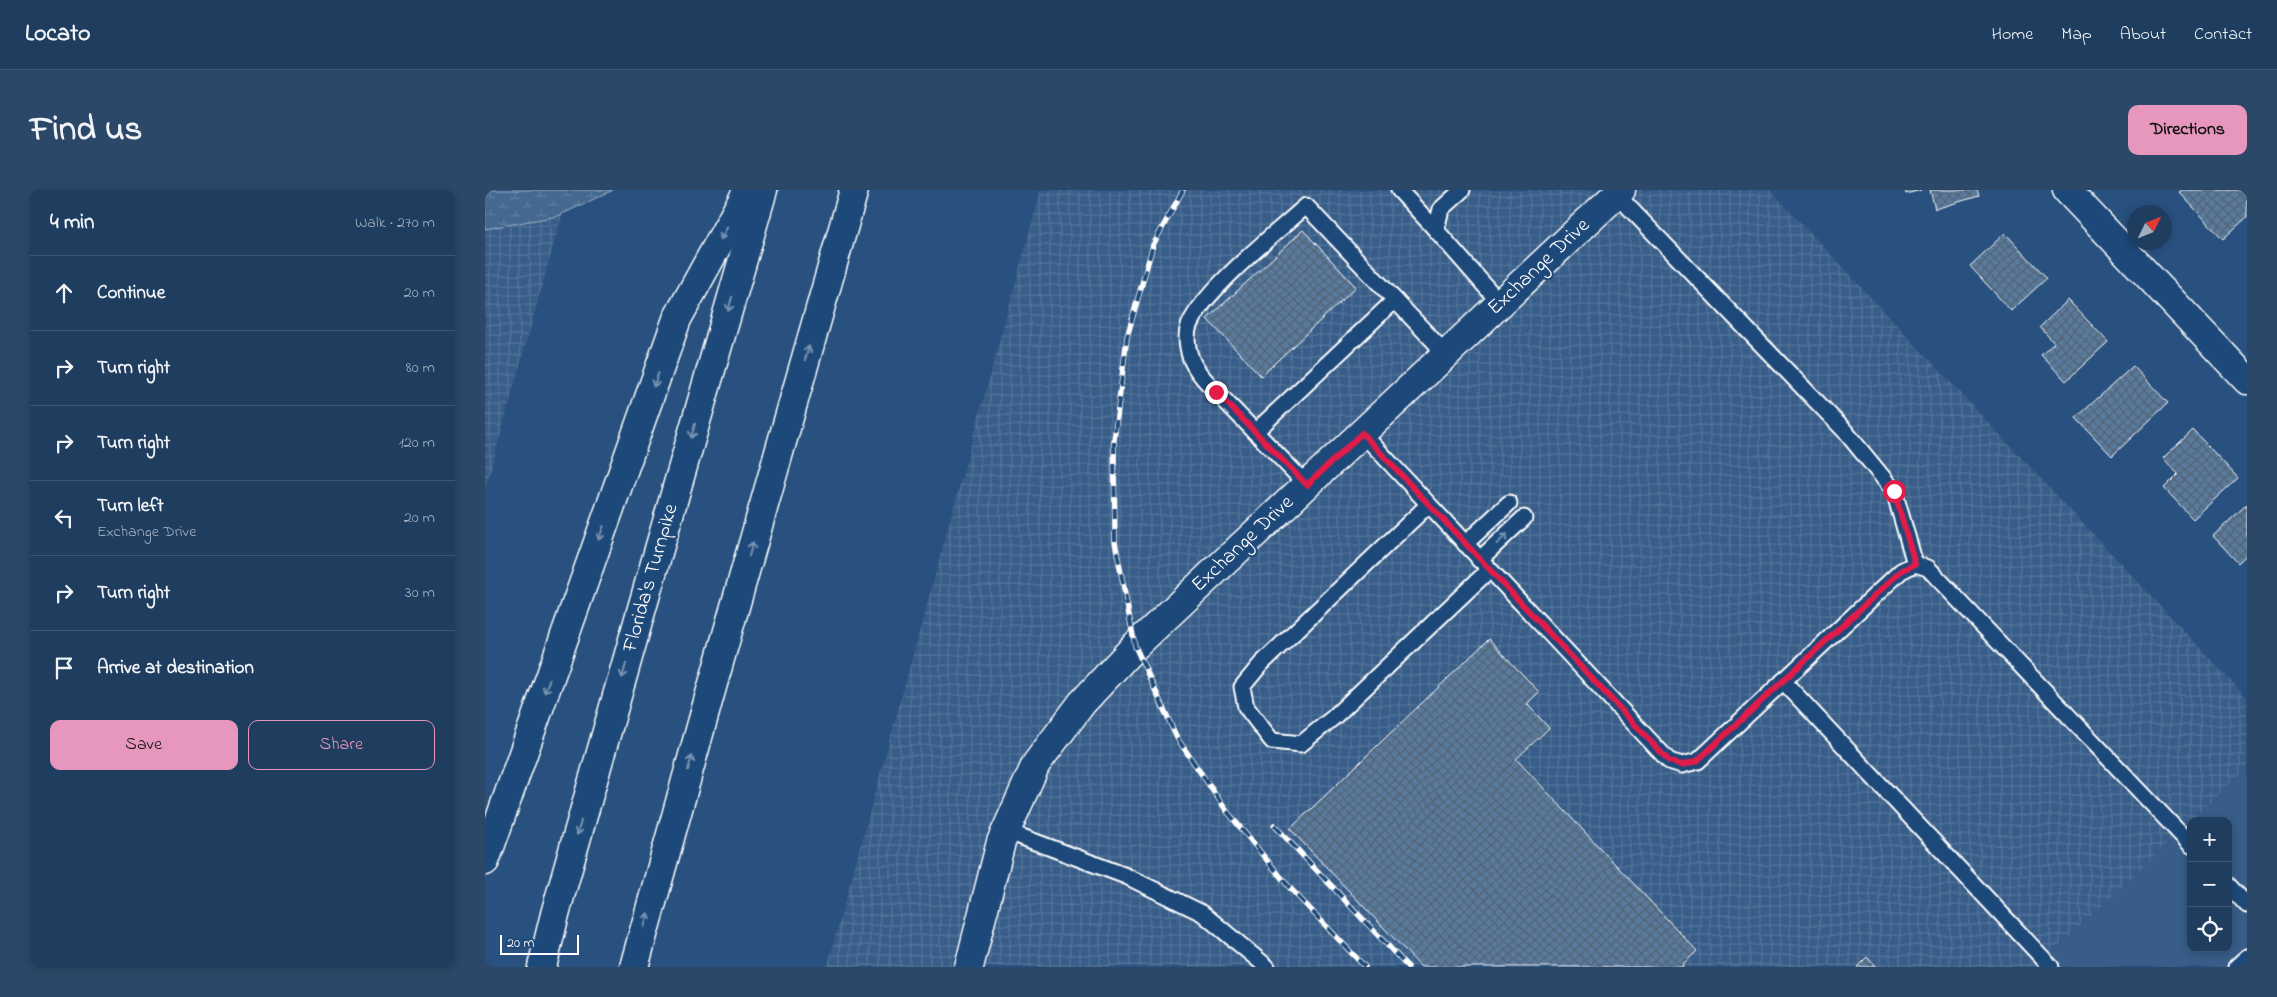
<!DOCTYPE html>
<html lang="en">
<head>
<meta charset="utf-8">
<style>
  body { margin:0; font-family:"Indie Flower",sans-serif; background:#2b4868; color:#f1f3f6 }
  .controls { position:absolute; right:15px; bottom:15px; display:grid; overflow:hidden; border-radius:10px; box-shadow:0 2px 8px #0003 }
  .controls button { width:45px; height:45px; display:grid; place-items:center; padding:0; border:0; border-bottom:1px solid #3c5674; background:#1e3d5f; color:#f1f3f6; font:25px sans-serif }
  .compass { position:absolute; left:1642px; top:15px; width:45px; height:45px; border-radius:50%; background:#1e3d5f; box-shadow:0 2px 8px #0003; rotate:47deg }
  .scale { position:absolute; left:15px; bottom:12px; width:79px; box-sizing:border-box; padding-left:5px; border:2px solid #fff; border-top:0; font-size:14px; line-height:18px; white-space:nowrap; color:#fff; -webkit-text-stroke:4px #1f4a7a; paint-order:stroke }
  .stop { position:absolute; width:15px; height:15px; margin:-11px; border:4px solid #e11d48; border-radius:50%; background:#fff }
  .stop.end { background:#e11d48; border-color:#fff; box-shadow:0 1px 5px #0008 }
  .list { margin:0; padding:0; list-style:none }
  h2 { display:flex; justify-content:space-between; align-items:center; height:65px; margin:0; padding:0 20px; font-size:21px }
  h2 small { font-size:16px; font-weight:400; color:#a1aebd }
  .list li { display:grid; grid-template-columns:32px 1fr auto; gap:15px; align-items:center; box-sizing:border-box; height:75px; padding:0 20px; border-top:1px solid #3c5674 }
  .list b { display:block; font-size:19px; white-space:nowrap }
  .list p { margin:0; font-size:16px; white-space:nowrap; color:#a1aebd }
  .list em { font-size:16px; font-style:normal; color:#a1aebd }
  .actions { display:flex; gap:10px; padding:15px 20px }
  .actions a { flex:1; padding:11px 0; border:1px solid #e797bd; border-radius:10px; text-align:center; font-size:18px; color:#e797bd }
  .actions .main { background:#e797bd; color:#111 }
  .icon { flex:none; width:28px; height:28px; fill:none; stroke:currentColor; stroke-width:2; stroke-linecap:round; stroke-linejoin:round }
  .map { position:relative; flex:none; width:1762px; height:777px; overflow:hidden; border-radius:10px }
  header { display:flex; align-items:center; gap:30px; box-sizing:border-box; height:70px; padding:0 25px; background:#1e3d5f; border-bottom:1px solid #3c5674 }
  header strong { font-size:24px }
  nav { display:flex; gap:28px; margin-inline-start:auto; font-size:18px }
  .intro { display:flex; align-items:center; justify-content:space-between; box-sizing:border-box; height:120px; padding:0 30px }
  h1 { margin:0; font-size:35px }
  .button { padding:12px 22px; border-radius:10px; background:#e797bd; color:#111; font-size:18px; font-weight:700 }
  main { display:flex; gap:30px; padding:0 30px }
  aside { flex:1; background:#1e3d5f; border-radius:10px; box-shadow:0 2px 8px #0003 }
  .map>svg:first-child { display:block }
  .built { fill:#375d88 }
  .industrial { fill:url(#industrial-grid) }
  .wetland { fill:url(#wetland-marsh); stroke:#a2b4c8 }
  .building { fill:url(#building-cross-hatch); stroke:#fff }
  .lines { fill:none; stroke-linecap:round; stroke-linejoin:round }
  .service-casing { stroke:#fff; stroke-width:19 }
  .minor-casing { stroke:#fff; stroke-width:31 }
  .tertiary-casing { stroke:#fff; stroke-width:31 }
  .motorway-casing { stroke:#fff; stroke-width:31 }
  .service { stroke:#1f4a7a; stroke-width:15 }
  .minor { stroke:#1f4a7a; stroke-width:28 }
  .tertiary { stroke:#1f4a7a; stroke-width:28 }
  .motorway { stroke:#1f4a7a; stroke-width:28 }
  .rail-casing { stroke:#fff; stroke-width:5.5 }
  .rail { stroke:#1f4a7a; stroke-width:4; stroke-dasharray:11; stroke-linecap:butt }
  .oneway { stroke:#7992af }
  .route { stroke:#e11d48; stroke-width:6 }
  .labels { text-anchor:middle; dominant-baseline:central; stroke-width:4.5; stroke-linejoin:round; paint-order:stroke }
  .street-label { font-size:21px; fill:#fff; stroke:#1f4a7a }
</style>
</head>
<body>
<header>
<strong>Locato</strong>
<nav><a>Home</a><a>Map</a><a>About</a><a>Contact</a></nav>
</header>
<div class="intro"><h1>Find us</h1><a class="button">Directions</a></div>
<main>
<aside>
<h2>4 min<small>Walk · 270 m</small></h2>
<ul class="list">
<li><svg class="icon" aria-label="ahead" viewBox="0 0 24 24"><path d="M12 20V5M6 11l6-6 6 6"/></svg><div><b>Continue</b></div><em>20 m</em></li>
<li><svg class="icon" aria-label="right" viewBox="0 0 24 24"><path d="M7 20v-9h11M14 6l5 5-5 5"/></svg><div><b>Turn right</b></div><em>80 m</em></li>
<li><svg class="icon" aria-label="right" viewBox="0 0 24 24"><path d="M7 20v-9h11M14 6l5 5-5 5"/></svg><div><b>Turn right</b></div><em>120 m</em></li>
<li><svg class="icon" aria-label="left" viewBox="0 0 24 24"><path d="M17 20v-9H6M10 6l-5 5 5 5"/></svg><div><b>Turn left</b><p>Exchange Drive</p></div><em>20 m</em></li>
<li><svg class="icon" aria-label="right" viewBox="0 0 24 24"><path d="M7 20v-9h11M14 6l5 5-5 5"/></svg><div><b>Turn right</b></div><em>30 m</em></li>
<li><svg class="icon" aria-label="arrive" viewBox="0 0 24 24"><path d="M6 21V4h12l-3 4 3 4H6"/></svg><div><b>Arrive at destination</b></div></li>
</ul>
<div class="actions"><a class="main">Save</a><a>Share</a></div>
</aside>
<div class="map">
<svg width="1762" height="777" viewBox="0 0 1762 777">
  <defs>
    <pattern id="industrial-grid" width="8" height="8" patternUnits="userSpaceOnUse" patternTransform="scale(1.25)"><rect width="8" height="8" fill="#375d88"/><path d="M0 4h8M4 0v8" fill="none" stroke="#55759a"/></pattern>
    <pattern id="wetland-marsh" width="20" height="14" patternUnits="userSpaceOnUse" patternTransform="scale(1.25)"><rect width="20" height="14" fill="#446890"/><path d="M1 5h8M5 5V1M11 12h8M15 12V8" fill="none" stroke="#607fa1"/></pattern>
    <pattern id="building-cross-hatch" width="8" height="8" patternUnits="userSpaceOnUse" patternTransform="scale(1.25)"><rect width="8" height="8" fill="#5a7a9d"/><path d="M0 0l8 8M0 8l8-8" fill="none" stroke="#536374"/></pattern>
  </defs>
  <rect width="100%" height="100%" fill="#28517f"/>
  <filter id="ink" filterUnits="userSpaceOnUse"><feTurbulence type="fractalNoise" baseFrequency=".02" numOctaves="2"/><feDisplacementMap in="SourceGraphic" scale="10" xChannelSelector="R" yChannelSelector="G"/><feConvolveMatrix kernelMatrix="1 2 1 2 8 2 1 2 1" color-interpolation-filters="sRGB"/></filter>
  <g filter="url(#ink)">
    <polygon class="built" points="1762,578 1762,777 1552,777 1706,631 1706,758 1743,758 1743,631 1706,631"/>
    <g class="industrial">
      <polygon points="0,0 84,0 0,300"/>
      <polygon points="556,0 1285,0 1762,508 1762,578 1552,777 342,777"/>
    </g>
    <polygon class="wetland" points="0,0 128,0 73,26 0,39"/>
    <g class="building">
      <polygon points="1420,0 1436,0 1421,4"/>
      <polygon points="1445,0 1492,0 1494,6 1450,19"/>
      <polygon points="1697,0 1762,0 1762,27 1738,49 1694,2"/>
      <polygon points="818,40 871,97 776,186 722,129"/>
      <polygon points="1520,43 1562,88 1526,121 1485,76"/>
      <polygon points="1583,110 1623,152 1581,191 1556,165 1569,153 1555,137"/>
      <polygon points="1648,176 1683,213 1627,266 1591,228"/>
      <polygon points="1708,240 1753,288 1708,329 1679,298 1693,284 1678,268"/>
      <polygon points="1762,314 1762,364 1753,373 1728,346"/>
      <polygon points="1004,449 1054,502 1042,514 1064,538 1031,569 1212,761 1197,775 1199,777 936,777 805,639"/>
      <polygon points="1382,767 1391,777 1372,777"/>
    </g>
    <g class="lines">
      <defs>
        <g id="service">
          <polyline points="914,0 951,40"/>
          <polyline points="977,0 956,19 951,40 1015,113"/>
          <polyline points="1131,4 1359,240 1409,301 1430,374"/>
          <polyline points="770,242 910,110"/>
          <polyline points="877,243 1184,571 1197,575 1213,571 1416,381 1430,374 1443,378 1706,655"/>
          <path d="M 822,295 C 796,268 770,242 745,216 C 732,202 713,186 706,169 C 703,160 701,148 703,139 C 712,106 793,41 821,16 L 961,164"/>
          <polyline points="943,315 776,474 757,497 761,517 787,551 816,554 849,527 1004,380"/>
          <polyline points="980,354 1024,313"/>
          <polyline points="994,370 1039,328"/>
          <polyline points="1298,491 1566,777"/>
          <polyline points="521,641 641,686 717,723 782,777"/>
          <polyline points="1743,695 1762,715"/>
          <polyline points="1751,777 1762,767"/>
        </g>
        <polyline id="minor" points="1582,0 1762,190"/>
        <polyline id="tertiary" points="484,777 516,652 551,574 597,513 650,456 1136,0"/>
        <g id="motorway">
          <polyline points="0,671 192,129 263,0"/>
          <polyline points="57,777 70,724 157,418 278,0"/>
          <polyline points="149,777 227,497 369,0"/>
        </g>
      </defs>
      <use href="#service" class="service-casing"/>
      <use href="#minor" class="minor-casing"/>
      <use href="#tertiary" class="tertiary-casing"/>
      <use href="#motorway" class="motorway-casing"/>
      <use href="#service" class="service"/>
      <use href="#minor" class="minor"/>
      <use href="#tertiary" class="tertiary"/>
      <use href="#motorway" class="motorway"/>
      <defs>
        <g id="rail">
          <polyline points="698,0 668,55 642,147 629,250 630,352 650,456 692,548 741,620 804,697 880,777"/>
          <polyline points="789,635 923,777"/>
        </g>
      </defs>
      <use href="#rail" class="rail-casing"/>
      <use href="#rail" class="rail"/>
    </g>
    <defs><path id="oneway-shaft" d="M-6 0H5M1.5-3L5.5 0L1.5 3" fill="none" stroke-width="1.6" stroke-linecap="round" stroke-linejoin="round" transform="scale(1.25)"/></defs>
    <g class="oneway">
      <use href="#oneway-shaft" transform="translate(239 43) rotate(119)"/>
      <use href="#oneway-shaft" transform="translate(245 114) rotate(106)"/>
      <use href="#oneway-shaft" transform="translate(322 163) rotate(-73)"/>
      <use href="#oneway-shaft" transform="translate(171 190) rotate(110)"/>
      <use href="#oneway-shaft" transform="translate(208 241) rotate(106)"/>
      <use href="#oneway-shaft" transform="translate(116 343) rotate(110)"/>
      <use href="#oneway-shaft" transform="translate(1017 349) rotate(-43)"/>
      <use href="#oneway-shaft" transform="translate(266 359) rotate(-74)"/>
      <use href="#oneway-shaft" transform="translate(139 481) rotate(106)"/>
      <use href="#oneway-shaft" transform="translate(62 496) rotate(110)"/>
      <use href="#oneway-shaft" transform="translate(205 573) rotate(-74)"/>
      <use href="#oneway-shaft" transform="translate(94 638) rotate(106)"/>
      <use href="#oneway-shaft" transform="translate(161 730) rotate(-75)"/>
    </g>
  </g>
  <g class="lines" filter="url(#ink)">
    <polyline class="route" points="731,202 822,295 877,243 1184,571 1197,575 1212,571 1416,381 1430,374 1409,301"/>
  </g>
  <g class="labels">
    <g class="street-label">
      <text transform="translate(1054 77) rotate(-43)">Exchange Drive</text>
      <text transform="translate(758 354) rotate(-43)">Exchange Drive</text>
      <text transform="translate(166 388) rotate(-74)">Florida's Turnpike</text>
    </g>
  </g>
</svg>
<div class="controls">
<button>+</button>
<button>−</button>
<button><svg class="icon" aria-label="locate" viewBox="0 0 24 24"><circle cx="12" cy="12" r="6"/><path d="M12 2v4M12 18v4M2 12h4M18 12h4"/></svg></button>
</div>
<svg class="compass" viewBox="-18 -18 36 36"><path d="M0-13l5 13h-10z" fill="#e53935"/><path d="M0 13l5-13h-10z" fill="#a1aebd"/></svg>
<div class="scale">20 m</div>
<div class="stop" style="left:1409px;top:301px"></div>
<div class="stop end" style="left:731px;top:202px"></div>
</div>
</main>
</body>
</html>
